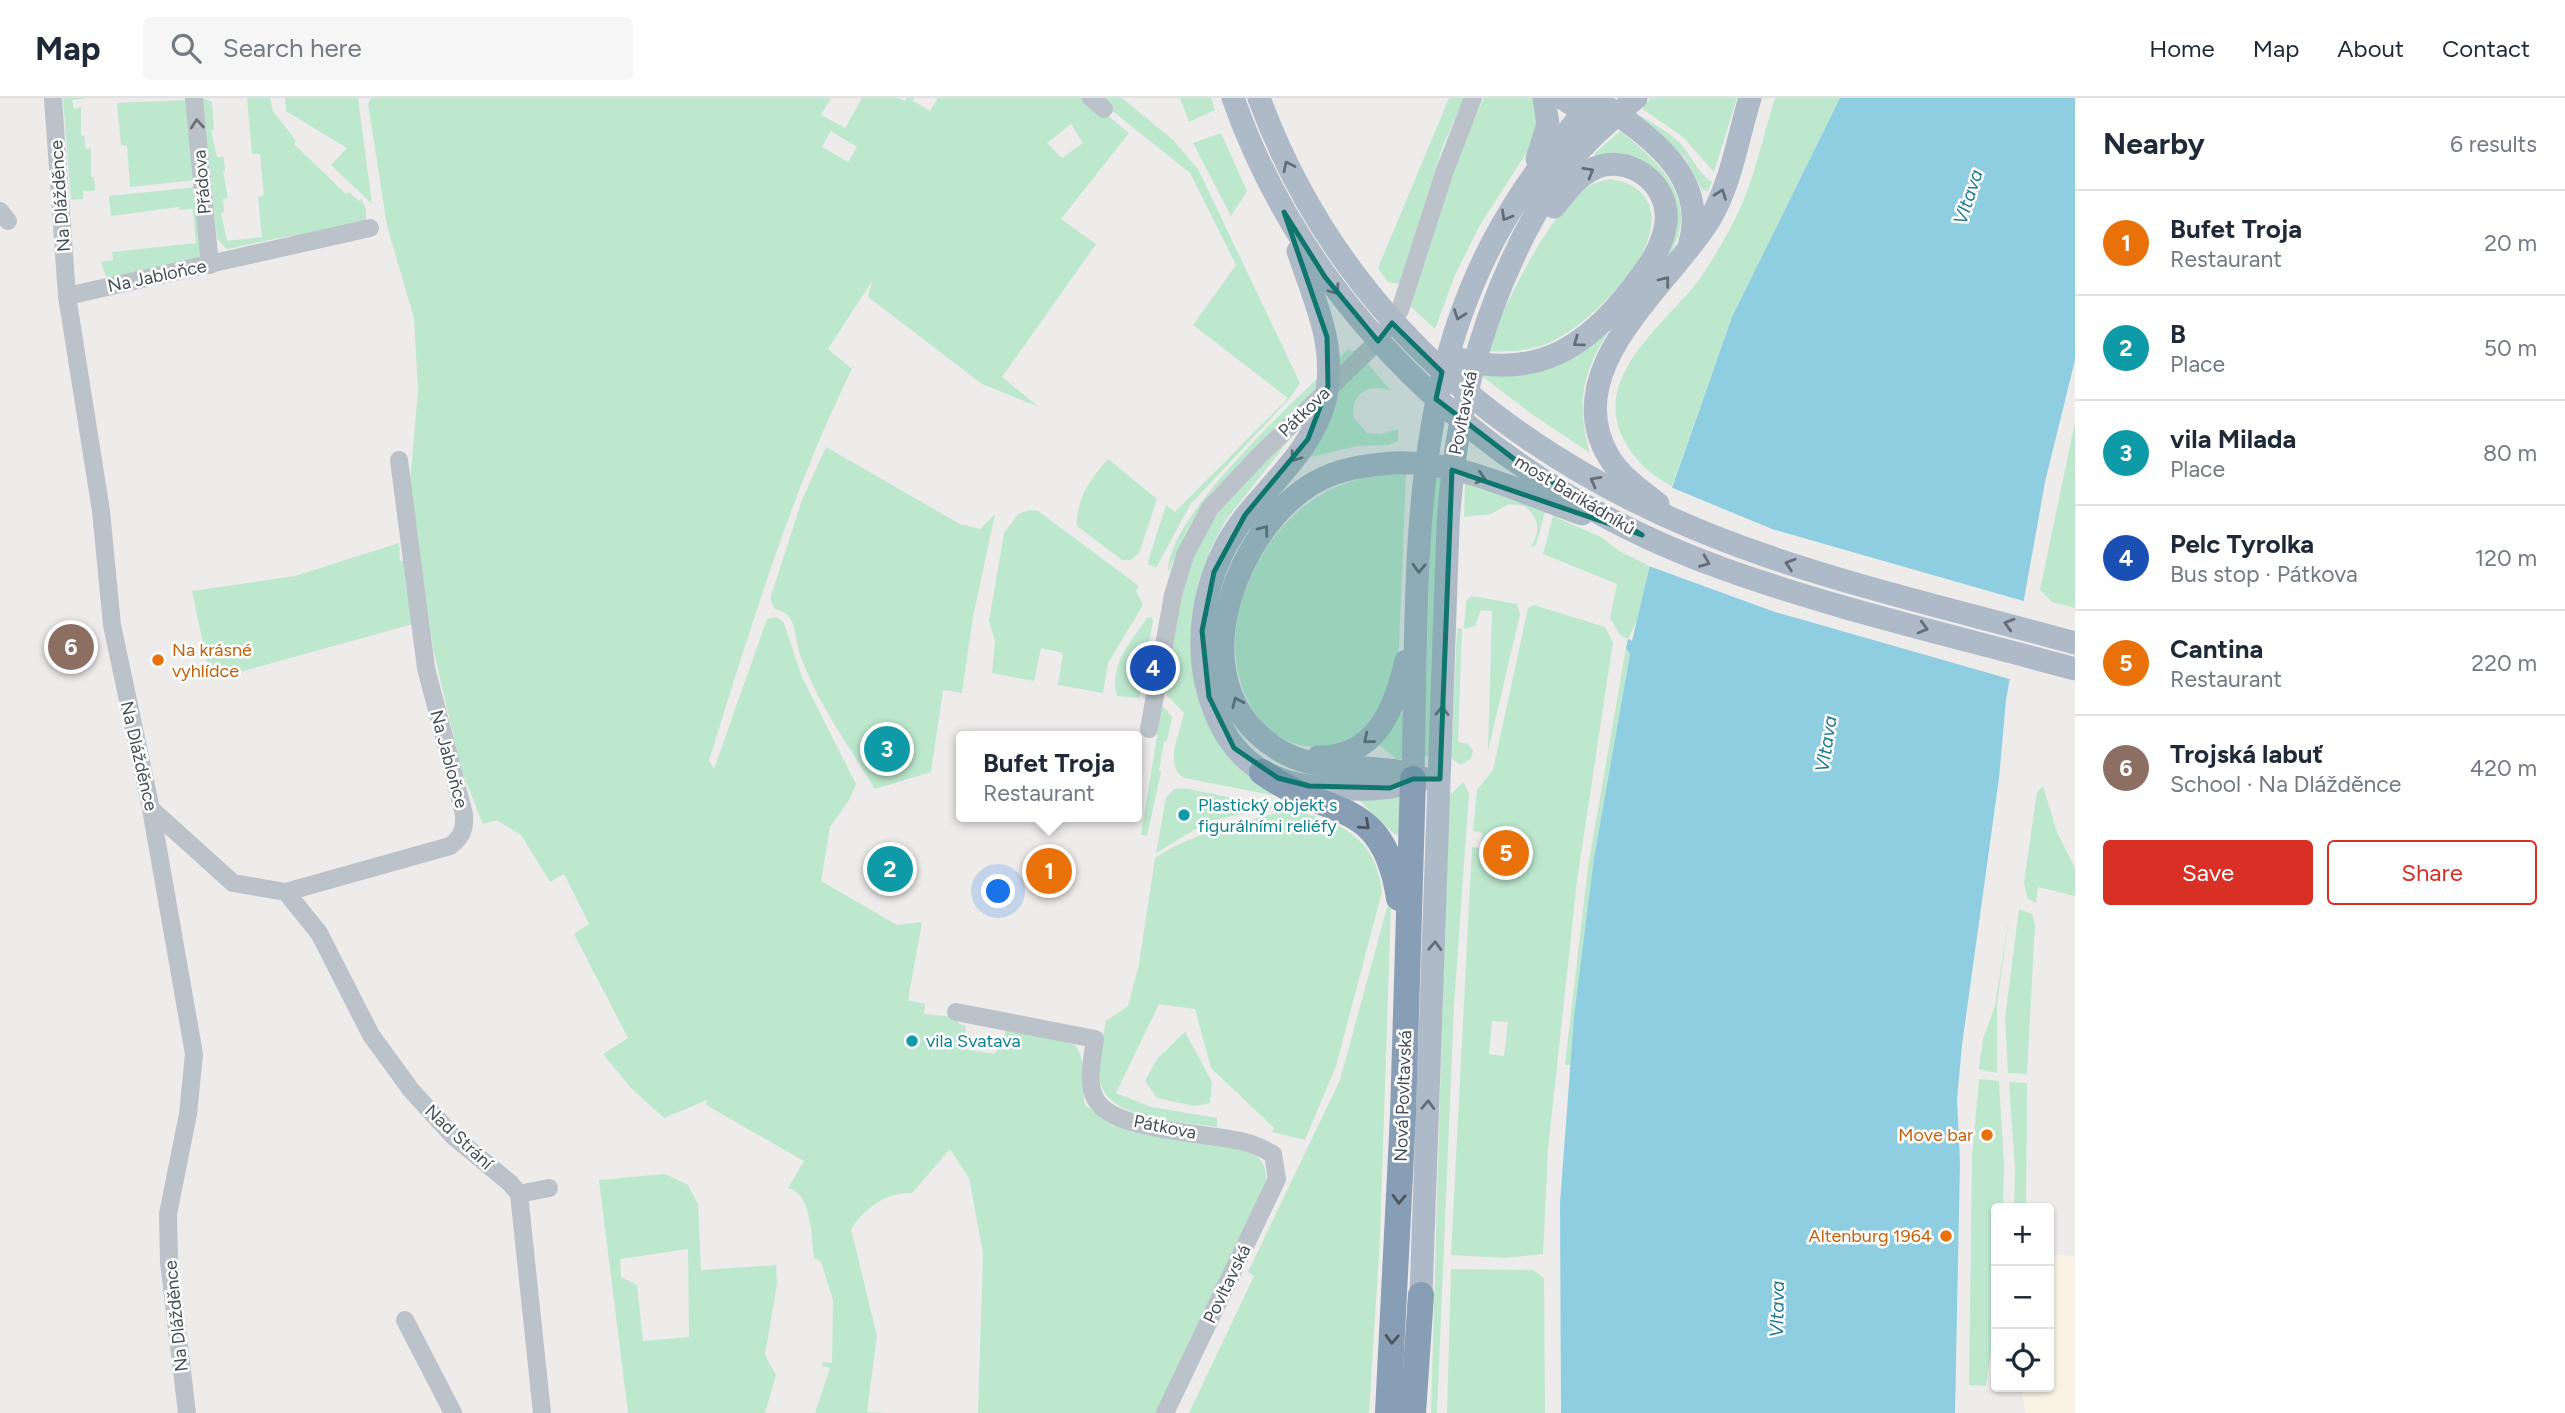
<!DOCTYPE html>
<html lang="en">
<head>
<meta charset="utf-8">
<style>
  body { margin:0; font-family:Figtree,sans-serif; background:#f6f6f7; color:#1f2937 }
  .controls { position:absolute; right:21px; bottom:21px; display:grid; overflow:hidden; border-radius:7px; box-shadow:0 2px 5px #0004 }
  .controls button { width:63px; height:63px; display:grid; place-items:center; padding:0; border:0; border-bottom:2px solid #e0e1e3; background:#fff; color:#1f2937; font:35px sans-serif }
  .you { position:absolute; left:999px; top:794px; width:24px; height:24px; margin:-18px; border:5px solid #fff; border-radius:50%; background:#1a73e8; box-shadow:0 0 0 10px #1a73e833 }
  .badge { display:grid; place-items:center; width:46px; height:46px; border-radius:50%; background:#d93025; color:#fff; font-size:23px; font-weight:700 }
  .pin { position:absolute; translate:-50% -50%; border:4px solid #fff; box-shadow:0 2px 7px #0006 }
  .popup { position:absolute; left:956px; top:633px; width:186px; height:91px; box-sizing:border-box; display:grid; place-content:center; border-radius:7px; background:#fff; filter:drop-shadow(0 2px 5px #0005); font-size:23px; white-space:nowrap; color:#747a83 }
  .popup b { font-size:26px; color:#1f2937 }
  .popup::after { content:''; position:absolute; left:50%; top:100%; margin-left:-14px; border:14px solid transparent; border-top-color:#fff }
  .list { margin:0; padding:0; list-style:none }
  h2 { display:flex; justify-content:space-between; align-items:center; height:91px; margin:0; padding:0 28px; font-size:30px }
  h2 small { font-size:23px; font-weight:400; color:#747a83 }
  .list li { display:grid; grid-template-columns:46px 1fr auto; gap:21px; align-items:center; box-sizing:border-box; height:105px; padding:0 28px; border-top:2px solid #e0e1e3 }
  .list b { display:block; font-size:26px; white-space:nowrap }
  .list p { margin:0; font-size:23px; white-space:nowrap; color:#747a83 }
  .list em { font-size:23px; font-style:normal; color:#747a83 }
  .actions { display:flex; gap:14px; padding:21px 28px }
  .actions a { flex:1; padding:16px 0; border:2px solid #d93025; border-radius:7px; text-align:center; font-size:24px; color:#d93025 }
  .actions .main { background:#d93025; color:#fff }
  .icon { flex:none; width:38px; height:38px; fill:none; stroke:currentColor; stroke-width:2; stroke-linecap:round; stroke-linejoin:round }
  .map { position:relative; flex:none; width:2075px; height:1315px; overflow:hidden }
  header { display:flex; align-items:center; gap:42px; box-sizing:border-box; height:98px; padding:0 35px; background:#fff; border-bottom:2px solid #e0e1e3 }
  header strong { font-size:33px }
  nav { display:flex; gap:38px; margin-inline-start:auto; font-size:24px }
  .search { width:490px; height:63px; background:#f6f6f7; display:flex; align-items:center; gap:18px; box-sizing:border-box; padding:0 24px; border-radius:7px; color:#747a83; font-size:26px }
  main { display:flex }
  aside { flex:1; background:#fff }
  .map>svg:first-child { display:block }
  .commercial { fill:#f8f3e5 }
  .green { fill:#bde8ce; fill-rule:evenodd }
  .water { fill:#8fcee0 }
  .pier { fill:#eeebeb }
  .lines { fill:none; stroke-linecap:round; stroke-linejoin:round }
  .minor { stroke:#bbc2c9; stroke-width:18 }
  .major { stroke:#aebac7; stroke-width:23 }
  .highway { stroke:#889eb5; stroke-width:26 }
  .oneway { stroke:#697178 }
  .oneway2 { stroke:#656e78 }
  .oneway3 { stroke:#4d5660 }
  .marked { fill:#0f766e; fill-opacity:0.2; stroke:#0f766e; stroke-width:5; stroke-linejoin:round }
  .food-dot { fill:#e8710a; stroke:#fff; stroke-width:2.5 }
  .culture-dot { fill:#0f9aa8; stroke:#fff; stroke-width:2.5 }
  .labels { text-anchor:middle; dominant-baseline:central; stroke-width:5; stroke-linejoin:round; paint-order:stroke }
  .street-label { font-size:18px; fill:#464e56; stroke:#fff }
  .food-label { font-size:18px; fill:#c56008; stroke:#fff; text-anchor:end }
  .culture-label { font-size:18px; fill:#0d838f; stroke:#fff; text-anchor:start }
  .water-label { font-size:19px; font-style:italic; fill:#1c7993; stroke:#fff }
</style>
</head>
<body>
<header>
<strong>Map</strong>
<div class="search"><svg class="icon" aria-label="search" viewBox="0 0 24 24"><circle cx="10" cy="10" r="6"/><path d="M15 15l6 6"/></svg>Search here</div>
<nav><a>Home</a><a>Map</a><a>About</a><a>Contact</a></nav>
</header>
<main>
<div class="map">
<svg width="2075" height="1315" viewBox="0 0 2075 1315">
  <rect width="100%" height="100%" fill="#eeebeb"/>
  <polygon class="commercial" points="2049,1156 2075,1158 2075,1315 2026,1315 2022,1297 2022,1289 2049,1289"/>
  <g class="green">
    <polygon points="63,0 87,0 72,2 74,11 81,9 81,37 84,38 86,51 91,50 91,79 94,79 95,93 83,93 83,101 71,102"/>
    <polygon points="203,0 212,4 214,31 211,32 217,59 224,59 225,73 223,73 228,100 223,101 224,114 221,115 227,143 262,139 258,99 264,97 260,56 252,56 247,0 270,0 273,13 296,43 294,46 346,96 349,94 359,103 361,101 366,110 366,122 299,141 289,138 227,151 217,141"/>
    <polygon points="285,0 358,0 372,106 331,67 347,50 286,13"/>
    <path d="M 371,0 L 831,0 L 821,17 L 845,30 L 862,0 L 898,0 L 905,3 L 907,0 L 914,0 L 913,3 L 930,13 L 938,0 L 1086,0 L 1129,35 L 1061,121 L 1096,146 L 1002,279 L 1039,309 L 982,286 L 868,199 L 872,183 L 828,251 L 852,271 C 789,399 752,527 709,662 L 714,671 L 767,521 L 777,519 L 784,525 L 802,579 L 856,686 L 849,702 L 830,729 L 821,783 L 897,827 L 922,824 L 908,902 L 925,906 L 924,916 L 955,919 L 959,926 L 966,928 L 963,951 L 995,956 L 1007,931 L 1074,946 C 1088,962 1081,986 1085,1007 L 1112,1027 L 1243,1052 C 1260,1057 1268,1067 1266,1085 L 1156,1315 L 978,1315 L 983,1155 L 969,1080 L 950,1051 L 912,1095 C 886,1094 865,1110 851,1131 L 877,1238 L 867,1314 L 889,1315 L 815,1315 L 830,1270 L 822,1268 L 823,1264 L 832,1265 L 833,1202 L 821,1164 L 814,1160 C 811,1140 813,1096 788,1090 L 804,1063 L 706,1007 L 707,1002 L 664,1020 L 631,990 L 603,956 L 628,940 L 574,836 L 589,826 L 564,776 L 550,784 L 521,737 L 497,722 L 483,726 L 461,671 L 433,550 L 410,385 L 418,292 L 414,220 L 387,128 L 368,6 ZM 1071,26 L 1083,45 L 1062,60 L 1047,45 ZM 831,33 L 857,49 L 848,64 L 822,49 Z"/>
    <polygon points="1096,0 1122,0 1172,41 1198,71 1300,285 1289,301 1190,407 1156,470 1148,466 1149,460 1166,407 1175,414 1288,300 1193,227 1236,167 1190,75"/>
    <polygon points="1180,0 1211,0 1215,12 1189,24"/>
    <polygon points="1449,0 1464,0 1443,48 1399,186 1388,184 1378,170"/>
    <polygon points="1484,0 1536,0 1541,19 1534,43 1480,127 1455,177 1435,231 1410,208 1449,78"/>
    <polygon points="1651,0 1737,0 1714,74 1683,39 1644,12 1642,9"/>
    <path d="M 1775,0 L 1840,0 L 1732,219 L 1672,388 C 1650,377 1634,362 1623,340 C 1592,278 1666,225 1699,182 C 1711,165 1722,145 1732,127 C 1753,89 1762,41 1775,0 Z"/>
    <polygon points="190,2 197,82 130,89 127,48 121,47 117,5"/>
    <path d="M 1636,15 C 1650,24 1666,32 1679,44 C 1690,55 1699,77 1712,84 L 1708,93 L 1702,92 L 1685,60 L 1636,18 Z"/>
    <path d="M 1620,33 C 1668,71 1706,110 1661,169 L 1666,85 L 1657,73 L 1637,59 L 1593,57 Z"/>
    <polygon points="1221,35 1247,93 1231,118 1193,45"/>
    <path d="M 1610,81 C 1625,83 1638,88 1646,101 C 1675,146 1587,229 1549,245 C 1527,254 1507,254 1485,253 C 1503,211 1548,117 1584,91 C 1592,85 1601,83 1610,81 Z"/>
    <polygon points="198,89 202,154 199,160 108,184 101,164 113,162 112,154 196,145 193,111 179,112 179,109 111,118 109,98"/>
    <path d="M 1618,220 C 1585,266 1574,299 1590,355 L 1533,317 L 1478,275 Z"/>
    <path d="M 1348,251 L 1354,253 L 1207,401 L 1191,425 L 1168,474 C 1167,415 1305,294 1348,251 Z"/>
    <path d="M 1367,265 L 1391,293 C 1370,284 1349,296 1354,320 L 1367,335 L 1381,336 L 1398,331 L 1398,343 L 1388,347 L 1357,348 L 1307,360 L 1337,293 Z"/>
    <polygon points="2075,324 2075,510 2052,504 2040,492"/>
    <path d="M 1293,337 L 1226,422 L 1211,450 L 1199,482 L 1191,550 L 1196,590 L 1298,702 L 1184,680 C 1163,665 1180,637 1184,615 L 1164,594 C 1174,539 1178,476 1209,428 C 1232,393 1264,366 1293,337 Z"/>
    <path d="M 826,349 L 960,426 L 980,431 L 995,416 L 973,519 L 962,595 L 943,592 L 931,674 L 875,691 C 849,648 818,606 801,559 C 793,539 799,516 775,511 L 770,501 L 802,402 Z"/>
    <path d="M 1108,361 L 1157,401 L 1139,455 L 1131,462 L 1122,462 L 1077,428 C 1076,401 1090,381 1108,361 Z"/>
    <path d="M 1406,376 L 1399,548 C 1396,566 1391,606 1379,620 C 1344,661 1282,659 1253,612 C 1208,539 1255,434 1324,395 C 1351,380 1376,377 1406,376 Z"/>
    <polygon points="1432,378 1442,380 1431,651 1428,658 1424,659"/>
    <path d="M 1465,384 L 1545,414 L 1536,447 L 1531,449 C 1541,433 1539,419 1524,408 L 1509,406 L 1491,416 L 1464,419 Z"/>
    <polygon points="1030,412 1038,413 1139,488 1136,493 1143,507 1108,565 1103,595 1058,587 1063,555 1041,550 1034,583 992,575 995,543 989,523 1004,435 1018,416"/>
    <polygon points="1553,418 1601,439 1619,453 1650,468 1637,522 1628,541 1620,537 1610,520 1617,486 1543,456"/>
    <polygon points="399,445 400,463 406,462 413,526 211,582 192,493 295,478"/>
    <polygon points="1472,498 1517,506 1520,516 1488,653 1492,513 1481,512 1475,528 1464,531 1466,503"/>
    <path d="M 1534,507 L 1605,529 L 1613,544 L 1577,783 L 1548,1051 L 1543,1156 L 1506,1160 L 1451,1157 L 1472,749 L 1491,752 L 1488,773 L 1518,777 L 1524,737 L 1494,733 L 1492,746 L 1481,743 L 1483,735 L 1473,733 L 1477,692 L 1493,672 L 1528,510 ZM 1492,923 L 1508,924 L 1504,958 L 1489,956 Z"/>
    <path d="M 1151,519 L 1153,522 L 1139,600 L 1117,598 C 1109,566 1130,545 1147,520 Z"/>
    <polygon points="1457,530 1462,531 1458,644 1468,646 1473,653 1471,661 1461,667 1451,660"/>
    <polygon points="1626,550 1630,555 1594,760 1571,967 1565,967 1588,769"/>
    <polygon points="1162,607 1172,619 1167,643 1164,644 1159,672 1161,674 1147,738 1141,737"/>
    <polygon points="1400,615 1405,619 1402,660 1398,662 1379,647"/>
    <polygon points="1463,684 1469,695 1454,908 1437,1315 1431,1315 1448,710 1450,697"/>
    <polygon points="2043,688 2057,734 2075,770 2075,798 2038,789 2036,805 2027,800 2024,785 2037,694"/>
    <polygon points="1184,690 1275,709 1209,723 1156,755 1166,700 1174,691"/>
    <polygon points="1400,697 1399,737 1394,736 1359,702"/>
    <path d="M 1287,712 C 1336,720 1377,739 1382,794 L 1336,968 L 1305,1042 L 1272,1034 L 1274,1030 L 1211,970 L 1195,911 L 1159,906 L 1116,995 L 1151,1009 L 1217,1020 L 1217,1029 C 1182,1023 1101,1023 1099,977 C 1098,959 1103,940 1106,923 L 1128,908 L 1139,866 L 1155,760 C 1196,733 1241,726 1287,712 Z"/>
    <polygon points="1391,805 1380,1139 1369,1315 1189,1315 1254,1178 1248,1174 1340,982 1388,806"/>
    <polygon points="2019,811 2032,816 2035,826 2027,976 2008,975 2005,920"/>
    <polygon points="2010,813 1997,906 1997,975 1979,971 1983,941 1995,908"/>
    <polygon points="1185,934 1212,984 1210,1005 1194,1008 1157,1000 1145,983 1157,961"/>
    <polygon points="1979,981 1999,983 2004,1067 2003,1110 1996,1110 1996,1218 1986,1288 1969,1287 1972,1058"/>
    <polygon points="2009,984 2027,985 2026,1110 2014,1110 2015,1071"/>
    <path d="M 665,1076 L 688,1087 L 698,1106 L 701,1172 L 776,1167 L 777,1186 L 765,1257 L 776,1277 L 765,1315 L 628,1315 L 599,1082 ZM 688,1151 L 689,1239 L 643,1243 L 637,1187 L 621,1179 L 620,1161 Z"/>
    <polygon points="1451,1171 1533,1172 1544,1180 1545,1315 1447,1315"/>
  </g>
  <polygon class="water" points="1840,0 2075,0 2075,262 2045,384 2006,602 1999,680 1962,947 1957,1001 1960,1064 1955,1315 1561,1315 1560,1105 1574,919 1594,760 1630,556 1626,550 1628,541 1632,543 1661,421 1732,219"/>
  <polygon class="pier" points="1668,388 1772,431 2027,504 2013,582 1775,514 1646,467"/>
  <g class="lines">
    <g class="minor">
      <polyline points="53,0 67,198 101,413 112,527 151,711 194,956 188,1016 168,1116 169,1164 187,1315"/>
      <polyline points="194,0 210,167"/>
      <polyline points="1091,0 1104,11"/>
      <polyline points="0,113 8,123"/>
      <polyline points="67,198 370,130"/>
      <polyline points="1149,631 1173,497 1185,457 1210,410 1260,357 1376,245 1400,212 1444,75 1473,0"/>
      <path d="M 151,711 L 233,785 L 286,794 L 450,748 C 462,739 465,731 464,716 L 426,570 L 399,362"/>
      <polyline points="286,794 319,835 371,937 411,992 453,1038 510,1085 519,1096 542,1315"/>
      <path d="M 956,914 L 1095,941 C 1093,959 1086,983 1095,1000 C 1111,1035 1213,1034 1248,1045 C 1256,1047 1265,1052 1273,1056 L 1277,1081 L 1165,1315"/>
      <polyline points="519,1096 549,1090"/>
      <polyline points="405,1222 453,1315"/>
    </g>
    <g class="major">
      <path d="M 1233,0 C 1312,224 1502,392 1724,471 C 1838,512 1958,539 2075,571"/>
      <path d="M 1259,0 C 1345,233 1534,378 1764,457 C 1865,492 1971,516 2075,545"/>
      <polyline points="1562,0 1594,21"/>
      <path d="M 1608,10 C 1655,42 1707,81 1690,145"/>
      <polyline points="1537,61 1548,26 1544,0"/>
      <path d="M 1298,153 C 1314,202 1338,249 1325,302 C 1314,347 1277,380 1248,415 C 1202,471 1188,552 1217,619 C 1235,660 1264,682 1309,688 C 1334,691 1393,696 1413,681"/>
      <path d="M 1459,261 C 1536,282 1587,249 1633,189 C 1648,169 1663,150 1666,124 C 1670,85 1627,53 1591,72 C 1575,80 1565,96 1554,109"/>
      <path d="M 1658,406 C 1641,392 1620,378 1609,359 C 1556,271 1669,188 1710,121 C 1731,86 1738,39 1750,0"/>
      <path d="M 1318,659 C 1376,660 1395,610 1406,563"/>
      <path d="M 1413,681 C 1419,419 1401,204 1598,0"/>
      <path d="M 1430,681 C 1413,681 1405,673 1389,672 C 1339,666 1301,675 1260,638 C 1183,570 1238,431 1312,386 C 1337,371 1365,367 1394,365 C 1459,362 1522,395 1582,416"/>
      <path d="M 1421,1197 L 1448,428 C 1455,306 1487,193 1551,89 C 1572,55 1606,26 1636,0"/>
    </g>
    <g class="highway">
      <path d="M 1262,674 C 1328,722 1383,696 1399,800"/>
      <polyline points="1388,1315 1403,1017 1413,681"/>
      <polyline points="1413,1315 1421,1197"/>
    </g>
  </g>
  <defs><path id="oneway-chevron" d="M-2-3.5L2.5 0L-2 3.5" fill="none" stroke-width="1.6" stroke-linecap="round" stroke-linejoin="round" transform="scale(1.75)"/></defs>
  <use class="oneway" href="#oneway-chevron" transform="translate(197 26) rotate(-95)"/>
  <g class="oneway2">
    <use href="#oneway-chevron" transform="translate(1288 68) rotate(-116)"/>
    <use href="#oneway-chevron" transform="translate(1589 74) rotate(-30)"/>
    <use href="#oneway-chevron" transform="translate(1721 96) rotate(-70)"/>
    <use href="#oneway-chevron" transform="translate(1506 118) rotate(120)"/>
    <use href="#oneway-chevron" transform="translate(1665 183) rotate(-52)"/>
    <use href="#oneway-chevron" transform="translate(1335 192) rotate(54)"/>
    <use href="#oneway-chevron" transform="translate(1459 217) rotate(110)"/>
    <use href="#oneway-chevron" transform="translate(1578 244) rotate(144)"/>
    <use href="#oneway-chevron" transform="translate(1295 359) rotate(126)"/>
    <use href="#oneway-chevron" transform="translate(1481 380) rotate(17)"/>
    <use href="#oneway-chevron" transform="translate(1595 383) rotate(-151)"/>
    <use href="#oneway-chevron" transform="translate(1264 432) rotate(-53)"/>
    <use href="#oneway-chevron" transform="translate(1705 464) rotate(22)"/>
    <use href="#oneway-chevron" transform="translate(1790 466) rotate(-162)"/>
    <use href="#oneway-chevron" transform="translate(1419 470) rotate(92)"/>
    <use href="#oneway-chevron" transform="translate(2009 526) rotate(-164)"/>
    <use href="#oneway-chevron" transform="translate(1923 530) rotate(15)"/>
    <use href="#oneway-chevron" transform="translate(1237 604) rotate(-114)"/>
    <use href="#oneway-chevron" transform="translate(1442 613) rotate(-88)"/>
    <use href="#oneway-chevron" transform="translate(1368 641) rotate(141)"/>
    <use href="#oneway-chevron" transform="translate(1435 848) rotate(-88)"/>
    <use href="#oneway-chevron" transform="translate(1428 1007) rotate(-88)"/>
  </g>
  <g class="oneway3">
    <use href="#oneway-chevron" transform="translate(1365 727) rotate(42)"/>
    <use href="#oneway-chevron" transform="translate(1399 1101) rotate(92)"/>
    <use href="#oneway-chevron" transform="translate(1392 1241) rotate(93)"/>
  </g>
  <path class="marked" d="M 1284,114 L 1325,179 L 1378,243 L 1392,225 L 1442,274 L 1436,301 L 1518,364 L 1642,437 L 1452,372 L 1440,681 L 1413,681 L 1390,690 L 1309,688 L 1278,680 L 1234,650 L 1209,599 L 1202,533 L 1214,474 L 1245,417 L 1308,341 L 1328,288 L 1327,239 Z"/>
  <g class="food-dot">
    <circle cx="158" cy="562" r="7"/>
    <circle cx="1987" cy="1037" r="7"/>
    <circle cx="1946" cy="1138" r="7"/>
  </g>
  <g class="culture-dot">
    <circle cx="1184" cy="717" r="7"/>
    <circle cx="912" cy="943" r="7"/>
  </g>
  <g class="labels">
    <g class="street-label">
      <text transform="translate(202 84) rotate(-95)">Přádova</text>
      <text transform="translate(60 98) rotate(-94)">Na Dlážděnce</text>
      <text transform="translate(157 178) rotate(-12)">Na Jabloňce</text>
      <text transform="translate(1304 314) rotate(-44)">Pátkova</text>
      <text transform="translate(1463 315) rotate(-79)">Povltavská</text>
      <text transform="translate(1575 397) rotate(31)">most Barikádníků</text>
      <text transform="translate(139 658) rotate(77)">Na Dlážděnce</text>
      <text transform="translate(449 661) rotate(75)">Na Jabloňce</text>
      <text transform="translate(1403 998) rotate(-88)">Nová Povltavská</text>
      <text transform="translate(1165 1029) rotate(11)">Pátkova</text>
      <text transform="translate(459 1039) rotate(43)">Nad Strání</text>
      <text transform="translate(1227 1186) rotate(-64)">Povltavská</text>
      <text transform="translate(176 1218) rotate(-96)">Na Dlážděnce</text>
    </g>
    <g class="food-label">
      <text x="172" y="552" text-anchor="start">Na krásné<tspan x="172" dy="21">vyhlídce</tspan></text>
      <text x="1973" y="1037">Move bar</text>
      <text x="1932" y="1138">Altenburg 1964</text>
    </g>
    <g class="culture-label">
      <text x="1198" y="707">Plastický objekt s<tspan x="1198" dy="21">figurálními reliéfy</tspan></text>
      <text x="926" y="943">vila Svatava</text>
    </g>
    <g class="water-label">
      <text transform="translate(1968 99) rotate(-72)">Vltava</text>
      <text transform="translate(1826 646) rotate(-81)">Vltava</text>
      <text transform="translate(1777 1211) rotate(-89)">Vltava</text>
    </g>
  </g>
</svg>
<div class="controls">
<button>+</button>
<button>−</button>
<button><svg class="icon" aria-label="locate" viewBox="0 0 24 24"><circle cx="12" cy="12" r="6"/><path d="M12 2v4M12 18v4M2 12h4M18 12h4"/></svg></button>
</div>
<div class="you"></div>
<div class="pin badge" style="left:1049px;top:773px;background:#e8710a">1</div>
<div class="popup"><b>Bufet Troja</b>Restaurant</div>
<div class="pin badge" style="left:890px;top:771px;background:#0f9aa8">2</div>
<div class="pin badge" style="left:887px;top:651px;background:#0f9aa8">3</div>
<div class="pin badge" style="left:1153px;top:570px;background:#1a4fb4">4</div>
<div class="pin badge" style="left:1506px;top:755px;background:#e8710a">5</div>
<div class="pin badge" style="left:71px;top:549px;background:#8d6e63">6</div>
</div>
<aside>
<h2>Nearby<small>6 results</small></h2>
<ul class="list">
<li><span class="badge" style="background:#e8710a">1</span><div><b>Bufet Troja</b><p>Restaurant</p></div><em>20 m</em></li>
<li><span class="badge" style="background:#0f9aa8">2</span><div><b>B</b><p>Place</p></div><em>50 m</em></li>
<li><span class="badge" style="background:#0f9aa8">3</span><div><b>vila Milada</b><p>Place</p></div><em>80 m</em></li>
<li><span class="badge" style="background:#1a4fb4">4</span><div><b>Pelc Tyrolka</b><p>Bus stop · Pátkova</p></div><em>120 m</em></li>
<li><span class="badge" style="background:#e8710a">5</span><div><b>Cantina</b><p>Restaurant</p></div><em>220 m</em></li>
<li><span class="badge" style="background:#8d6e63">6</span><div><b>Trojská labuť</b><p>School · Na Dlážděnce</p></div><em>420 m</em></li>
</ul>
<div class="actions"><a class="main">Save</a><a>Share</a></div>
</aside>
</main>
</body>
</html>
